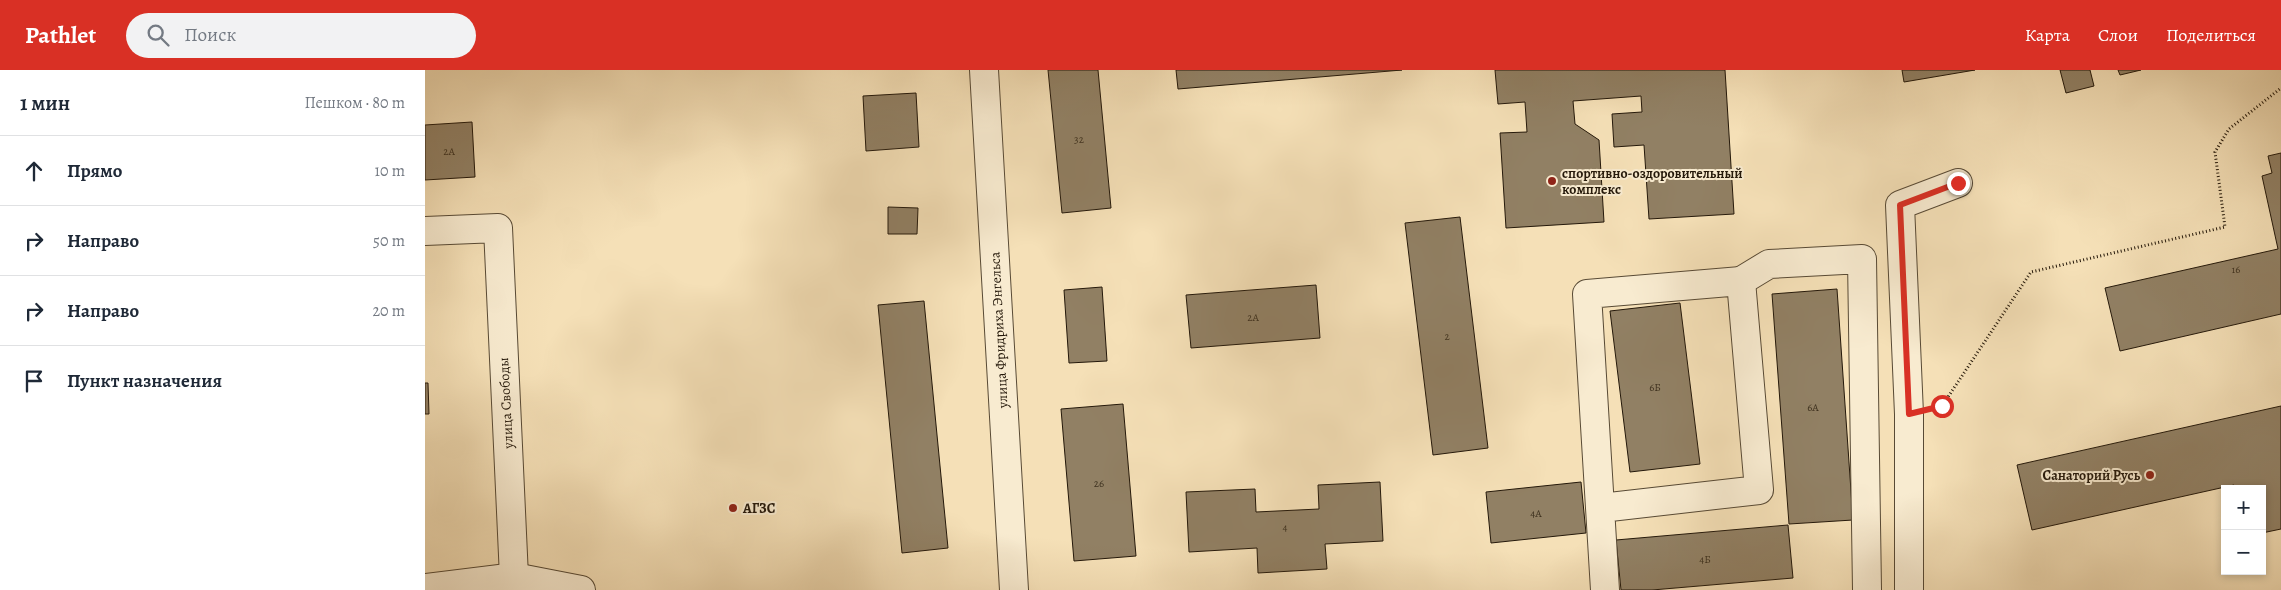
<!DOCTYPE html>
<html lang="ru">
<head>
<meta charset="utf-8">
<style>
  body { margin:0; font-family:Alegreya,serif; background:#f2f2f3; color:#1f2937 }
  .controls { position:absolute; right:15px; bottom:15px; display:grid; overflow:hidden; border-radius:0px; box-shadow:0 2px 8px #0003 }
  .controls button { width:45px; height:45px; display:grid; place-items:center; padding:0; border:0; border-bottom:1px solid #e0e1e3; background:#fff; color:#1f2937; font:25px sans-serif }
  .stop { position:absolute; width:15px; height:15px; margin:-11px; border:4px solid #d93025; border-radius:50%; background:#fff }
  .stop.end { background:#d93025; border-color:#fff; box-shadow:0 1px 5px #0008 }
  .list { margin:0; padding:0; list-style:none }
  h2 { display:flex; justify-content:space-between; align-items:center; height:65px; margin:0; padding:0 20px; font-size:21px }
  h2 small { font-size:16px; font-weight:400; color:#747a83 }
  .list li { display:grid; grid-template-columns:32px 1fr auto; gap:15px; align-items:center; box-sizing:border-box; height:70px; padding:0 20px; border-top:1px solid #e0e1e3 }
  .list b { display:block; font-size:19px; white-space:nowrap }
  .list em { font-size:16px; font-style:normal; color:#747a83 }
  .icon { flex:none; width:28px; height:28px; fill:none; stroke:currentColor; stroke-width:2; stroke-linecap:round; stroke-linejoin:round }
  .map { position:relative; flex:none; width:1856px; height:520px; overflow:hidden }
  header { display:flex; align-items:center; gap:30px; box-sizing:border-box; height:70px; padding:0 25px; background:#d93025; color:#fff }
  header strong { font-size:24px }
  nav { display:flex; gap:28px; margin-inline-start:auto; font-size:18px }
  .search { width:350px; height:45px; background:#f2f2f3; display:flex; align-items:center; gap:12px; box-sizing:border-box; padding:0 18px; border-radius:28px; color:#747a83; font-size:19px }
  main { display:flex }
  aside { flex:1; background:#fff }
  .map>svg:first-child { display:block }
  .building { fill:#918064; stroke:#24180a }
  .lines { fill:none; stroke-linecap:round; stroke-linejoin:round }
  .minor-casing { stroke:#584a35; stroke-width:30 }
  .path { stroke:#24180a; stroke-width:3; stroke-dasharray:1 2.5; stroke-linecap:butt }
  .minor { stroke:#f8ebd0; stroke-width:28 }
  .route { stroke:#d93025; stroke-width:6 }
  .poi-dot { fill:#8f2418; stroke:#f8ebd0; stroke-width:2 }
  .labels { text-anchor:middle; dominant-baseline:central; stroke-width:4; stroke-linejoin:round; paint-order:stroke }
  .number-label { font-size:11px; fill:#3f3220 }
  .poi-label { font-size:14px; font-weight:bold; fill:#24180a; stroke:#f8ebd0; text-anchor:start }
  .street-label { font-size:14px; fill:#24180a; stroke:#f8ebd0 }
</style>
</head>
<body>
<header>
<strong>Pathlet</strong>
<div class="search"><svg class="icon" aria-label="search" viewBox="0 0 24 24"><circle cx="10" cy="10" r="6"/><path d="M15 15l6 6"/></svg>Поиск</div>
<nav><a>Карта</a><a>Слои</a><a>Поделиться</a></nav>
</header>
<main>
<aside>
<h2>1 мин<small>Пешком · 80 m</small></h2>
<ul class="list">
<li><svg class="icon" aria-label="ahead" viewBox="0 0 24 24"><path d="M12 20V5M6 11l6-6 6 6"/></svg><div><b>Прямо</b></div><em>10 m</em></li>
<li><svg class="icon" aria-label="right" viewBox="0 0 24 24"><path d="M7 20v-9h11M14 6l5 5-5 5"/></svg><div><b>Направо</b></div><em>50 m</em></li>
<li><svg class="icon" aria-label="right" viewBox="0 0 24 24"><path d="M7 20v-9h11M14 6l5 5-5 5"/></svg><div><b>Направо</b></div><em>20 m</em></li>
<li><svg class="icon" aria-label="arrive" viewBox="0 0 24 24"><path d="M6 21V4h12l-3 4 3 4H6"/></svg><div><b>Пункт назначения</b></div></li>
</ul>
</aside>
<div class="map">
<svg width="1856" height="520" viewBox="0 0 1856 520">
  <rect width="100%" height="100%" fill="#f5e0b7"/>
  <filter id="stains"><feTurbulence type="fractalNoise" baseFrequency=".004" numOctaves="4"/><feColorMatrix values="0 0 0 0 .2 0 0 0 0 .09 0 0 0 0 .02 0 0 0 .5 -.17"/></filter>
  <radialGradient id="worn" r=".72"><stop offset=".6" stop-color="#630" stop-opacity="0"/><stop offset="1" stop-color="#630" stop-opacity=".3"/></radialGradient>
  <g class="building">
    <polygon points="623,0 673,0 686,138 637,143"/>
    <polygon points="751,0 977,0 753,19"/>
    <polygon points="1070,0 1300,0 1309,144 1224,149 1219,75 1189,77 1187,44 1217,42 1216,26 1148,31 1150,54 1174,70 1179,152 1081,158 1075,63 1102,62 1100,32 1073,34"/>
    <polygon points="1477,0 1550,0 1479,12"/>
    <polygon points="1635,0 1665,0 1669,16 1641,23"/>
    <polygon points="1693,0 1716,0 1695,5"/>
    <polygon points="491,23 494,77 441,81 438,26"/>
    <polygon points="47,52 50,107 0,110 0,55"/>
    <polygon points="1856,83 1856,244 1695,281 1680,218 1853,179 1837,106 1847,103 1843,86"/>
    <polygon points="463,137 493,138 492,164 463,164"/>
    <polygon points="1035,147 1063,378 1008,385 980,153"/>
    <polygon points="891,215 895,268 766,278 761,225"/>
    <polygon points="677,217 682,291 644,293 639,220"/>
    <polygon points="1412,219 1428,450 1364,454 1347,224"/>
    <polygon points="499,231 523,478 477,483 453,235"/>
    <polygon points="1255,233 1275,394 1205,402 1185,241"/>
    <polygon points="0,313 3,313 4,344 0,344"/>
    <polygon points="698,334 711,486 649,491 636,339"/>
    <polygon points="1856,336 1856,459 1837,463 1837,419 1810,419 1809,415 1607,460 1592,395"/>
    <polygon points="955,412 958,471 900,474 902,499 833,503 832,478 764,482 761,422 830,419 831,442 894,439 893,415"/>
    <polygon points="1156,412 1161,463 1066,473 1061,422"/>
    <polygon points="1363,455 1368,508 1227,520 1196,520 1191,470"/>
  </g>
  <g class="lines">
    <defs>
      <g id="minor">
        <polyline points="559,0 589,520"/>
        <polyline points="0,161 73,158 89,507"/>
        <polyline points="1316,211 1344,194 1437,189 1442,520"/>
        <polyline points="1176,438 1334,420 1316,211 1162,224 1180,520"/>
        <polyline points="0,518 89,507 156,520"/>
        <polyline points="1484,520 1484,344 1475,135 1533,113"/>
      </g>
    </defs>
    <use href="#minor" class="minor-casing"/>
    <polyline class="path" points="1511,337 1517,336 1606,202 1800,157 1790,82 1804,59 1856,18"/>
    <use href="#minor" class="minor"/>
  </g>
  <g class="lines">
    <polyline class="route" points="1517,336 1484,344 1475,135 1533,113"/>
  </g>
  <g class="poi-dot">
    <circle cx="1127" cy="111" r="5"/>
    <circle cx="1725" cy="405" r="5"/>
    <circle cx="308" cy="438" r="5"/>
  </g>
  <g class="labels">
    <g class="number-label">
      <text x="654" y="69">32</text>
      <text x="24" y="81">2А</text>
      <text x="1811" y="199">16</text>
      <text x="828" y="247">2А</text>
      <text x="1022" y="266">2</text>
      <text x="1230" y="317">6Б</text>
      <text x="1388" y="337">6А</text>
      <text x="674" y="413">26</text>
      <text x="1111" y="443">4А</text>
      <text x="860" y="457">4</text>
      <text x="1280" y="489">4Б</text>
    </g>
    <g class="poi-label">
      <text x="1137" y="103">спортивно-оздоровительный<tspan x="1137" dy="16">комплекс</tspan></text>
      <text x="1715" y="405" text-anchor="end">Санаторий Русь</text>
      <text x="318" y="438">АГЗС</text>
    </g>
    <g class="street-label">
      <text transform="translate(574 260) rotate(-93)">улица Фридриха Энгельса</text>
      <text transform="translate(81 333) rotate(-93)">улица Свободы</text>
    </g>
  </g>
  <rect width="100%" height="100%" filter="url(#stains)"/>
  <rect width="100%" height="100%" fill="url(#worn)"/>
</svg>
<div class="controls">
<button>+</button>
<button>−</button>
</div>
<div class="stop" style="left:1517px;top:336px"></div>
<div class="stop end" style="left:1533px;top:113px"></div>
</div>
</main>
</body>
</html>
